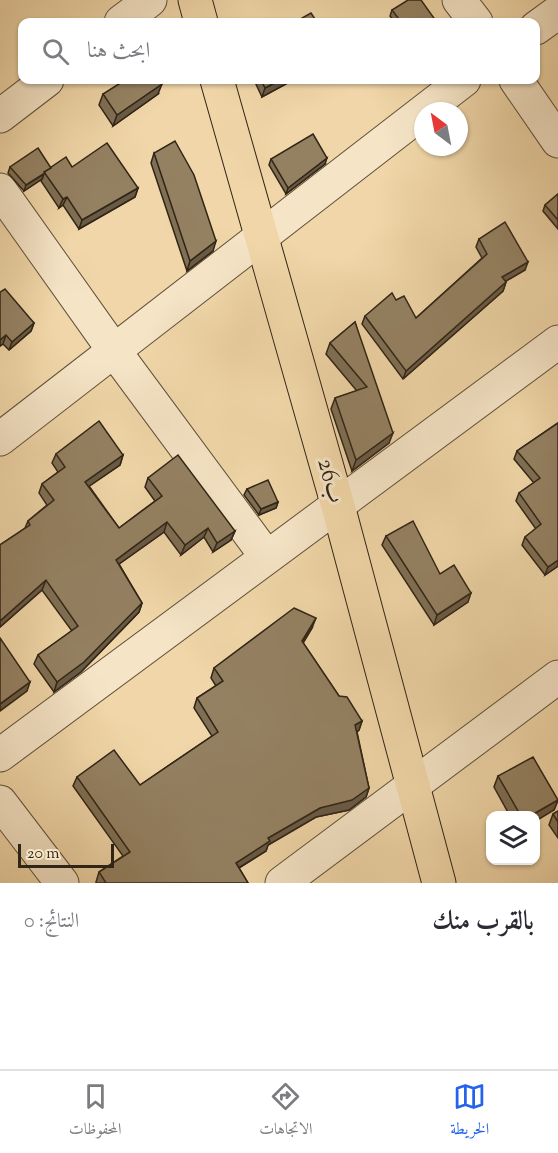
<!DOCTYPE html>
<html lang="ar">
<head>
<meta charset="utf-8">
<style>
  body { margin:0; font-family:"Sorts Mill Goudy",Amiri,serif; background:#f2f2f3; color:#2b2b33; direction:rtl }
  .controls { position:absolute; right:18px; bottom:18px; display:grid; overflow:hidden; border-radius:12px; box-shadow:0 2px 4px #0004 }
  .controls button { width:54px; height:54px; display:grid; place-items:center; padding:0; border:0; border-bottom:2px solid #e1e1e2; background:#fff; color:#2b2b33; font:30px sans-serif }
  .compass { position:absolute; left:414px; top:102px; width:54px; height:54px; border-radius:50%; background:#fff; box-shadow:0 2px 4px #0004; rotate:328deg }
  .scale { position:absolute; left:18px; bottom:15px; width:96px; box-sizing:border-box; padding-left:6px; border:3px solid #312517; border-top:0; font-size:16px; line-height:21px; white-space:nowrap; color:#312517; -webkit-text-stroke:4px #f5e4c6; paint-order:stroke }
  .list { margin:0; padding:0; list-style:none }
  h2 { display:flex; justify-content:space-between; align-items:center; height:78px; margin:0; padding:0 24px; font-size:26px }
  h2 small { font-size:20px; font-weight:400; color:#7c7c81 }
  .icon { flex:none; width:33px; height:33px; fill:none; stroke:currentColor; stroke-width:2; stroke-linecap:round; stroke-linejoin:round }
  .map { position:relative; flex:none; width:558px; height:883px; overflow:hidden; direction:ltr }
  .search { position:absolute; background:#fff; box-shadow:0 2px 4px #0004; left:18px; right:18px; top:18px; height:66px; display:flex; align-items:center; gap:15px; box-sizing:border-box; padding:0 21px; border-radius:12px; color:#7c7c81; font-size:22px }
  .sheet { height:186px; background:#fff }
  nav { display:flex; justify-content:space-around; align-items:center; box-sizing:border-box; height:84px; border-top:2px solid #e1e1e2; background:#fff; font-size:16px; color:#7c7c81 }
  nav a { display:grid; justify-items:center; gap:3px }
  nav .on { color:#2563eb }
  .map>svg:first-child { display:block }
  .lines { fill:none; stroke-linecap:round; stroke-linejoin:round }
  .minor-casing { stroke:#61513b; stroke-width:35 }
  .highway-casing { stroke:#312517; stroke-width:35 }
  .minor { stroke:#f5e4c6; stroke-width:33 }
  .highway { stroke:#f0d6a8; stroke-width:33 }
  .wall { fill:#7f6f54; stroke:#312517; stroke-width:1.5 }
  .shaded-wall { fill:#685a45; stroke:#312517; stroke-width:1.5 }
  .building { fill:#948162; stroke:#312517; stroke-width:1.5 }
  .labels { text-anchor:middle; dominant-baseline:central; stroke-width:6; stroke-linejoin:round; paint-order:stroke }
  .street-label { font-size:24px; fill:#312517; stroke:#f5e4c6 }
</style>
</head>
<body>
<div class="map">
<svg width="558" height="883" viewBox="0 0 558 883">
  <rect width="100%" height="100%" fill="#f0d6a8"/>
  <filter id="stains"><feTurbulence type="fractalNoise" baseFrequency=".00333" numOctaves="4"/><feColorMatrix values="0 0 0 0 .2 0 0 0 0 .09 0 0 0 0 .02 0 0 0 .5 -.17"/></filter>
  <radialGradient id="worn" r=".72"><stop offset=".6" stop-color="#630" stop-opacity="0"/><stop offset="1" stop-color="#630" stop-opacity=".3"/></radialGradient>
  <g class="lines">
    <defs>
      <g id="minor">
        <polyline points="459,0 476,22"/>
        <polyline points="121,22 150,0"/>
        <polyline points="536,28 558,12"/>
        <polyline points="516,80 558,141"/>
        <polyline points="0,116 47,80"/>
        <polyline points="0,190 115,352 266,556"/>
        <polyline points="0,439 464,80"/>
        <polyline points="0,755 558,342"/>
        <polyline points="0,802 62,883"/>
        <polyline points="282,883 558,677"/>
      </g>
      <g id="highway">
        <polyline points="195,0 201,22"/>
        <polyline points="217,80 338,506 439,883"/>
      </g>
    </defs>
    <use href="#minor" class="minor-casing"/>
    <use href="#highway" class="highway-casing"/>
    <use href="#minor" class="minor"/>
    <use href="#highway" class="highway"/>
  </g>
  <g class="wall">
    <polygon points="392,10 436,22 395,22 390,16"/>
    <polygon points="254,80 293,80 262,97"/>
    <polygon points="103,94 158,94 113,126 99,105"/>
    <polygon points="154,153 213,251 187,271 151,163"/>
    <polygon points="271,159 325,164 286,194 269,165"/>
    <polygon points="10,167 72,167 138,188 135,197 79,229 63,205 59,208 41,181 42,179 24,191 8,173"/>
    <polygon points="558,194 558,229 543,211 545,205"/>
    <polygon points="479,239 525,270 506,281 506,282 503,291 403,379 362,324 365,316 396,300 416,318 482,258 476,247"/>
    <polygon points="0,292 34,323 31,331 9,350 3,344 0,346"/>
    <polygon points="355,322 389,443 352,471 331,409 335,398 357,391 326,354 330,343"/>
    <polygon points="558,423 558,566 545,575 522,545 525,537 536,529 516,501 519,493 534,483 514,459 517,451"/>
    <polygon points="56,454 123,455 120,465 89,486 119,528 155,501 145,487 148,478 235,531 231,540 213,552 204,537 181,555 164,532 119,564 142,603 139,612 81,672 54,692 34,664 38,655 72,631 42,590 0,627 0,545 25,528 28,521 47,505 39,493 42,484 58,472 52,463"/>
    <polygon points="247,489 278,502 276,508 259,515 244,495"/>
    <polygon points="386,536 440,574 468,602 434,625 382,545"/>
    <polygon points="312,628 303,643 339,696 362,721 359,730 357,732 369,788 366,797 349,810 316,817 268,845 266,851 239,868 248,883 96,883 96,882 99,872 123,856 73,786 77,777 140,785 212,736 194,708 197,698 216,686 211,678 214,668"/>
    <polygon points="498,776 558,800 554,810 536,816 510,816 494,787"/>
    <polygon points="558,811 558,838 549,825 553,814"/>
  </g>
  <g class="shaded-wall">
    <polygon points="280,80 293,80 262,97 265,88"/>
    <polygon points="162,84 158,94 113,126 117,115"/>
    <polygon points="327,158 325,164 286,194 288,188"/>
    <polygon points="44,174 42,179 24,191 26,185"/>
    <polygon points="138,188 135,197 79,229 82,220"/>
    <polygon points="67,197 63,205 59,208 63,199"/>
    <polygon points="216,241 213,251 187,271 190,261"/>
    <polygon points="528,262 525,270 499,285 502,277"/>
    <polygon points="506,282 503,291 403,379 406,371"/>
    <polygon points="34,323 31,331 9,350 12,342"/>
    <polygon points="6,335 3,344 0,346 0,340"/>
    <polygon points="393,433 389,443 352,471 356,460"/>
    <polygon points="123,455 120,465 82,491 85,482"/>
    <polygon points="278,502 276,508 259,515 261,509"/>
    <polygon points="167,522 164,532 112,569 116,560"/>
    <polygon points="208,528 204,537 181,555 185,545"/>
    <polygon points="235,531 231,540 213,552 217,543"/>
    <polygon points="558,560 558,566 545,575 548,567"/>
    <polygon points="46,580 42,590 0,627 0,621"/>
    <polygon points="471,593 468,602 434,625 437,615"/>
    <polygon points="142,603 139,612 81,672 54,692 57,682"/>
    <polygon points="316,618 312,628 298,651 302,641"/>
    <polygon points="30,682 27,691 0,711 0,704"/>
    <polygon points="362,721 359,730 352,735 355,725"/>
    <polygon points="369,788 366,797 349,810 316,817 268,845 266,851 232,872 236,863 268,838 320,808"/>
    <polygon points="558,800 554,810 536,821 536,816 530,816"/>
  </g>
  <g class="building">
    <polygon points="408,0 421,0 436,21 434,22 401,22 392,10"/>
    <polygon points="311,13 317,22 295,22"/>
    <polygon points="125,80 160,80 162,84 117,115 103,94"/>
    <polygon points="261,80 280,80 265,88"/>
    <polygon points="313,134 327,158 288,188 271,159"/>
    <polygon points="175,141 194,175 216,241 190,261 154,153"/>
    <polygon points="107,143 138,188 82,220 67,197 63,199 44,172 66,157 72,167"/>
    <polygon points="38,148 51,168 44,172 45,173 26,185 10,167"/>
    <polygon points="558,194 558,220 545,205"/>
    <polygon points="505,222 528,262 502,277 506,282 406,371 365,316 392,293 396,300 404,296 416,318 487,254 479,239"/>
    <polygon points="5,289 34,323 12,342 6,335 0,340 0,292"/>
    <polygon points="355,322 393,433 356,460 335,398 367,387 330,343"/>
    <polygon points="99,421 123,455 85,482 119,528 162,496 148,478 178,455 235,531 217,543 208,528 185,545 167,522 116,560 142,603 84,662 57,682 38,655 78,626 46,580 0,621 0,545 30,525 28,521 54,500 42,484 65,467 56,454"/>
    <polygon points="558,423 558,560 548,567 525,537 541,524 519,493 540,478 517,451"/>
    <polygon points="268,480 278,502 261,509 247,489"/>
    <polygon points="413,521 440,574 454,565 471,593 437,615 386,536"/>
    <polygon points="294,608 316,618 302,641 339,696 347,697 362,721 355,725 369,788 352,800 320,808 268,838 270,841 236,863 248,883 106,883 99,872 130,852 77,777 114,750 140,785 218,732 197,698 223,681 214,668"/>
    <polygon points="0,638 30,682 0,704"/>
    <polygon points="533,757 558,800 530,816 521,816 498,776"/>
    <polygon points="558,811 558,822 553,814"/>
  </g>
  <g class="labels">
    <g class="street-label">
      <text transform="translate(330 481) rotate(74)">26ب</text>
    </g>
  </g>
  <rect width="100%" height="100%" filter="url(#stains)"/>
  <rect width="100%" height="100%" fill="url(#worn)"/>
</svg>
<div class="controls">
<button><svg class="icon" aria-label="layers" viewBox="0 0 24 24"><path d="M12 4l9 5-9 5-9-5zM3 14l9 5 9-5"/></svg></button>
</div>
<svg class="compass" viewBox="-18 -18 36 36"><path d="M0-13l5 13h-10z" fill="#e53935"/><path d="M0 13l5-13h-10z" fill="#7c7c81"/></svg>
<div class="scale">20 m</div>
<div class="search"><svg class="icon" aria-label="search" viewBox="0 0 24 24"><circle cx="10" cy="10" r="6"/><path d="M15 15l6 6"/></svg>ابحث هنا</div>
</div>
<section class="sheet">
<h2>بالقرب منك<small>النتائج: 0</small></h2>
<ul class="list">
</ul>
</section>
<nav>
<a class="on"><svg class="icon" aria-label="map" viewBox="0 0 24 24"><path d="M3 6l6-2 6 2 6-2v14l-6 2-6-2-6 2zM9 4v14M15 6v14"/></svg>الخريطة</a>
<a><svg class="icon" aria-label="directions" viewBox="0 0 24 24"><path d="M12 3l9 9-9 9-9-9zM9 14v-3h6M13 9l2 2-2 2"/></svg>الاتجاهات</a>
<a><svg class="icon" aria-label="saved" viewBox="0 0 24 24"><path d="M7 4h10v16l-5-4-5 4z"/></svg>المحفوظات</a>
</nav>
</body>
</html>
